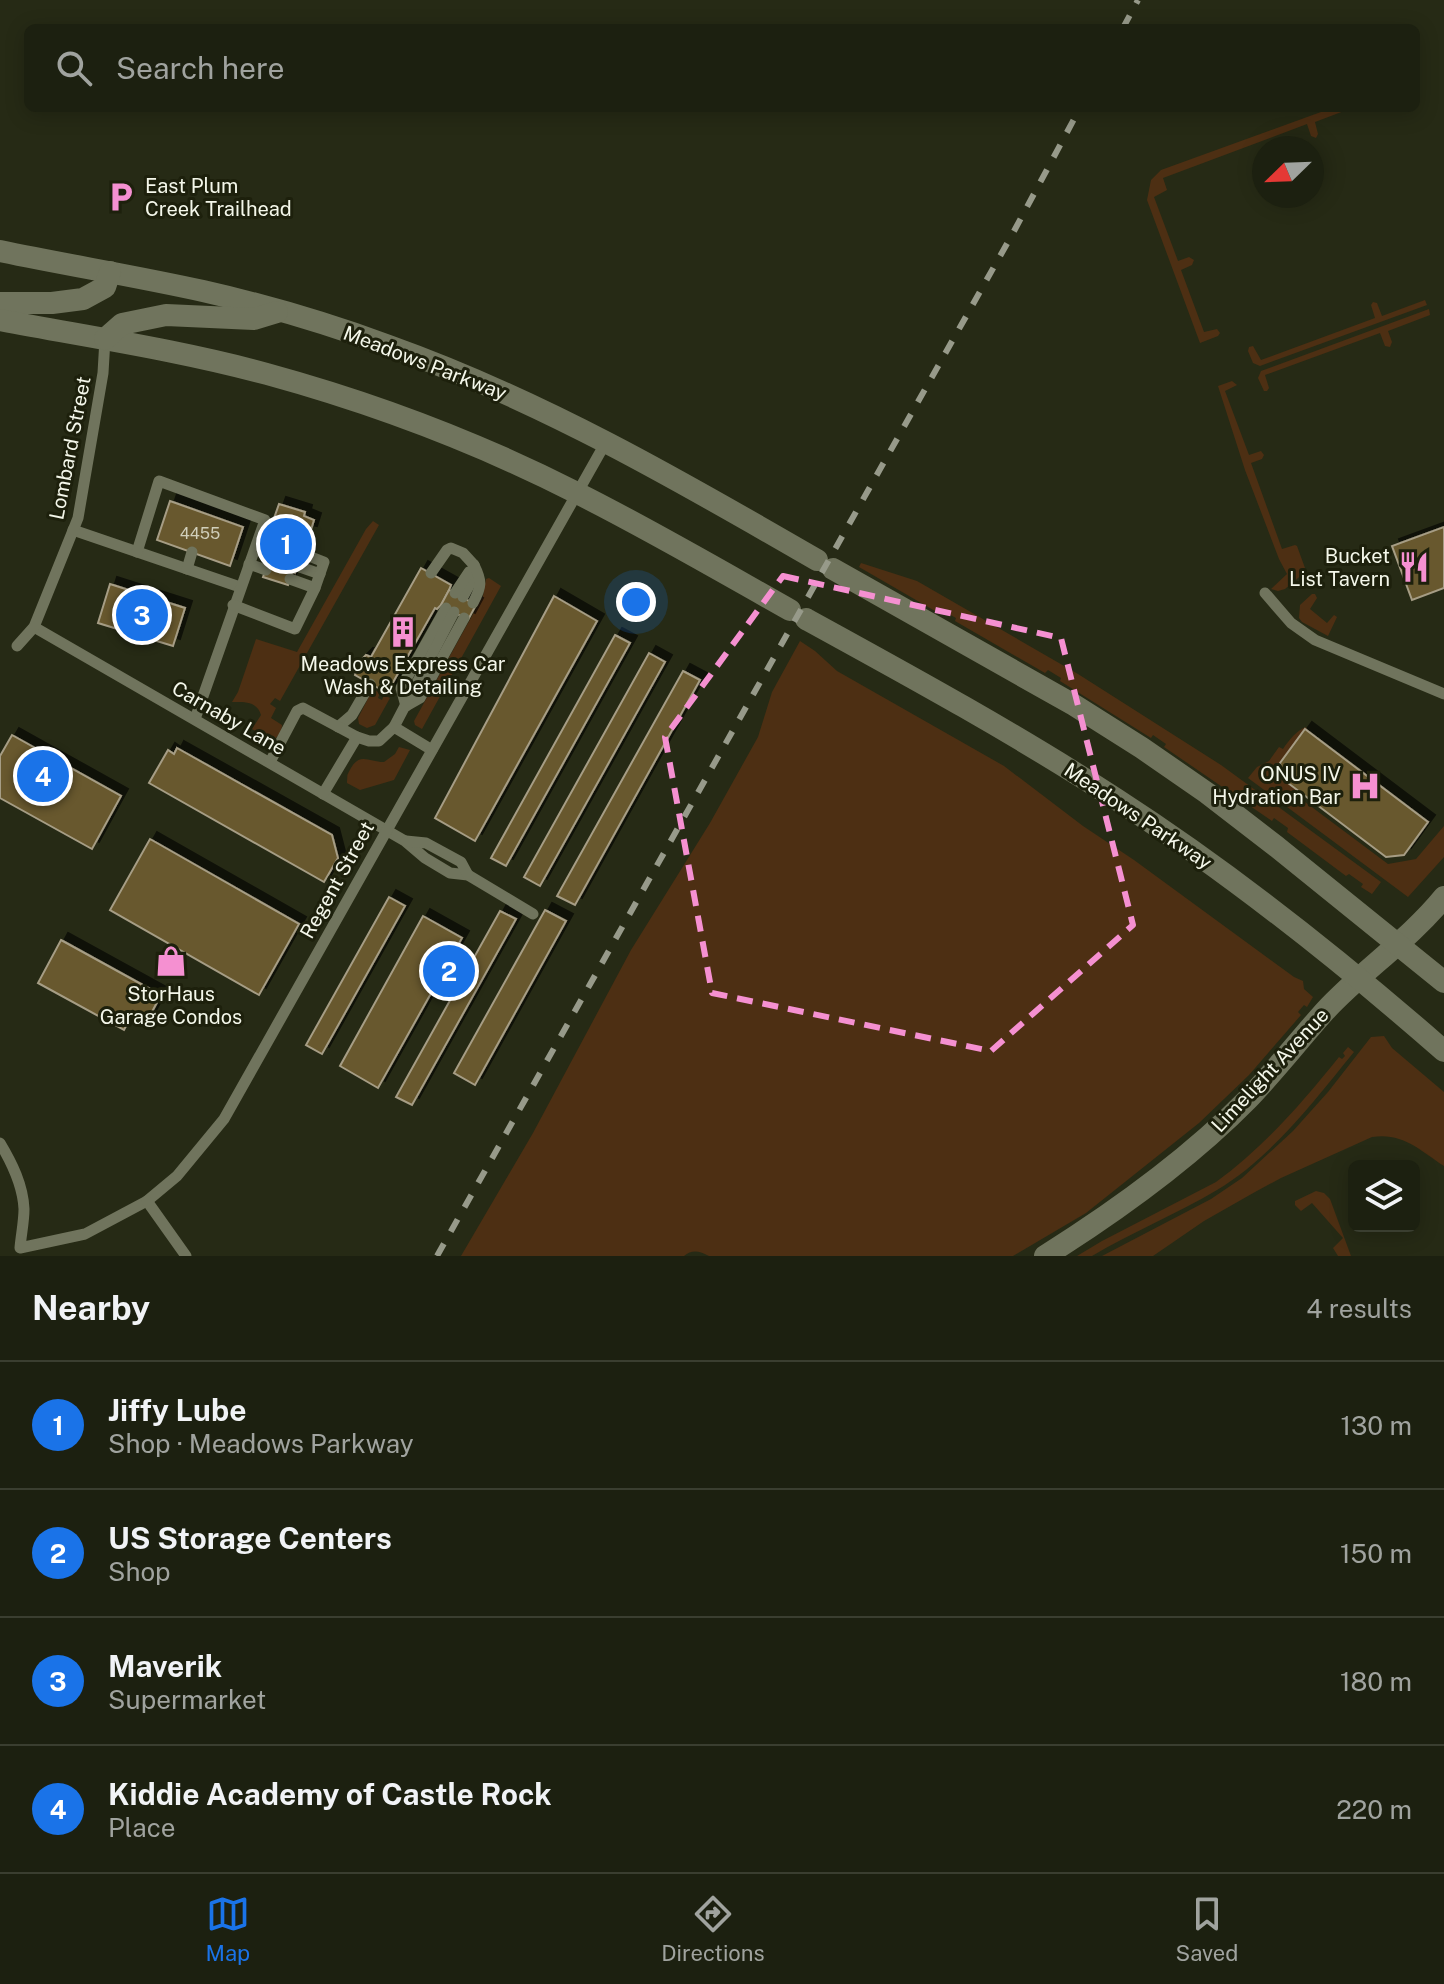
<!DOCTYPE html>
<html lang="en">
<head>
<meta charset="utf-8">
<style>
  body { margin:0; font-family:"Public Sans",sans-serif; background:#252819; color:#f1f3f6 }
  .controls { position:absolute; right:24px; bottom:24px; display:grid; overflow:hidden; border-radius:12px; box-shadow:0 4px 20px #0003 }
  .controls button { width:72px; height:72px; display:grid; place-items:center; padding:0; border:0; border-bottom:2px solid #3a3e30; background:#1c2010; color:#f1f3f6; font:40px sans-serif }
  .compass { position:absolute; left:1252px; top:136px; width:72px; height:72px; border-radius:50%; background:#1c2010; box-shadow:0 4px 20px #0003; rotate:247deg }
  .you { position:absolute; left:636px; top:602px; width:28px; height:28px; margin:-20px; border:6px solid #fff; border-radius:50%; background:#1a73e8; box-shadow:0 0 0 12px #1a73e833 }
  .badge { display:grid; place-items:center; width:52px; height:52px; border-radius:50%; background:#1a73e8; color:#fff; font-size:26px; font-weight:700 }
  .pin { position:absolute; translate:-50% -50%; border:4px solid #fff; box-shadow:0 2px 8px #0006 }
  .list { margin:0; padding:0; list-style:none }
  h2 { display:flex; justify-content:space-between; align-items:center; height:104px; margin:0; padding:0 32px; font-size:34px }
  h2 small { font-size:26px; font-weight:400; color:#a0a39f }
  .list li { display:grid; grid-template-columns:52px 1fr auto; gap:24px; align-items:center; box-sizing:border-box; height:128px; padding:0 32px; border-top:2px solid #3a3e30 }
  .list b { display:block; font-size:30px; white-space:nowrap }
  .list p { margin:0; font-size:26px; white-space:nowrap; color:#a0a39f }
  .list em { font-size:26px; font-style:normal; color:#a0a39f }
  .icon { flex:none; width:44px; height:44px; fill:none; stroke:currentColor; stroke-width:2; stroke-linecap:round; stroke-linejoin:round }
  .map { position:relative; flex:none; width:1444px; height:1256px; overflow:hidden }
  .search { position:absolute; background:#1c2010; box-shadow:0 4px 20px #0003; left:24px; right:24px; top:24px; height:88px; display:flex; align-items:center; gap:20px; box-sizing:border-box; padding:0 28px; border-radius:12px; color:#a0a39f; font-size:30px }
  .sheet { height:616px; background:#1c2010 }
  nav { display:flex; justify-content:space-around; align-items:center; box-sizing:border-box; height:112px; border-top:2px solid #3a3e30; background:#1c2010; font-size:22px; color:#a0a39f }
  nav a { display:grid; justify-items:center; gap:4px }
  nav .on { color:#1a73e8 }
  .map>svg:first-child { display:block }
  .green { fill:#4d2f13 }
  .building { fill:#68582d; stroke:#a69d85; stroke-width:2; filter:url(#shadow) }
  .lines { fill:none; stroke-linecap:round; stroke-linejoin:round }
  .service { stroke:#70745d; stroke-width:11 }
  .tertiary { stroke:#70745d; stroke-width:22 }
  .secondary { stroke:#70745d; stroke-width:22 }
  .rail { stroke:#979a8a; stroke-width:6; stroke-dasharray:14 14; stroke-linecap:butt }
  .marked { fill:none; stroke:#f590d1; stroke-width:6; stroke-dasharray:16 10; stroke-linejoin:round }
  .labels { text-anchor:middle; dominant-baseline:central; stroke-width:6; stroke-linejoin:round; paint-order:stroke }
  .number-label { font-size:16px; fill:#d1cfbb }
  .poi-label { font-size:20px; fill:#f4f7ea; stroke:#1d200c; text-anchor:end }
  .street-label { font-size:20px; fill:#f4f7ea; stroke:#1d200c }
</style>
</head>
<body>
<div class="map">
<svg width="1444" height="1256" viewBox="0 0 1444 1256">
  <defs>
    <filter id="shadow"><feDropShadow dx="7" dy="-7" stdDeviation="0" flood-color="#0009"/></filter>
  </defs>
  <rect width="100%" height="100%" fill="#262a15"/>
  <g class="green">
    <polygon points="1332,108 1352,108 1315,122 1318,134 1316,138 1311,136 1307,124 1163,178 1167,190 1154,197 1178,261 1189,257 1194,260 1192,265 1181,270 1204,332 1217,329 1220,333 1218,336 1200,343 1147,200 1151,180 1161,170"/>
    <polygon points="1425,300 1427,305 1260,366 1253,363 1248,351 1249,347 1253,346 1261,360 1375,318 1371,305 1373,302 1377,303 1382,316"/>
    <polygon points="1429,309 1430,315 1388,331 1392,342 1390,347 1385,346 1380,333 1265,375 1269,388 1267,391 1264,391 1258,378 1261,371"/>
    <polygon points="1232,381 1237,385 1225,391 1249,455 1261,451 1264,455 1262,459 1251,463 1282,549 1295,545 1297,546 1305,568 1304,573 1285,589 1278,591 1271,589 1287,574 1279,559 1245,470 1218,386"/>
    <path d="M 373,521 L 379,525 L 280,701 L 275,698 L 270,704 L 276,708 L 271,718 L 282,725 C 282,732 278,737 272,741 L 252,729 L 261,715 C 257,701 244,702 232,702 L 238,692 L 256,639 L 297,652 L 366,529 Z"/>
    <polygon points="861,563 917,581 1078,674 1221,765 1381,882 1372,894 1361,887 1363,884 1349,874 1346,876 1287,832 1288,828 1274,818 1272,821 1164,747 1166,744 1153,735 1151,738 1060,681 1061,678 1048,670 1045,673 955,621 956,618 938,608 935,611 859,567"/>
    <polygon points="489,578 501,586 422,729 415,725 414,721 483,596 486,579"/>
    <polygon points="1312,594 1315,594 1317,598 1310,609 1327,623 1334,615 1337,617 1328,636 1302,622 1299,618 1300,605"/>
    <path d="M 800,641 L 815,651 L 837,671 L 1004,766 L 1083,826 L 1134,860 L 1294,977 L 1303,981 L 1304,989 L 1313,997 L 1307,1007 L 1304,1005 L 1298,1012 L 1301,1015 L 1249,1075 L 1199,1123 L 1086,1213 L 1013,1256 L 709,1256 C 700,1251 692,1249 684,1256 L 461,1256 L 533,1133 L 631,950 L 710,823 L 758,737 L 772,692 Z"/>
    <polygon points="373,689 380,693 378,698 382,700 384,695 390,698 375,725 367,728 359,724 358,718"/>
    <path d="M 1306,727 L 1308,731 L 1304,730 L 1280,763 L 1284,780 L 1296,789 L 1293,793 L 1388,864 L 1416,859 L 1444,826 L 1444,857 L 1408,897 L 1248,778 L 1257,767 L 1269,761 L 1279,747 L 1283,749 C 1289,740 1297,730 1306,727 Z"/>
    <path d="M 399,747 L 410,750 L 394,780 L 360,790 L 347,783 C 348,773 346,777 351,768 C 360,752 369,762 384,762 L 395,754 Z"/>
    <path d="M 1384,1036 L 1392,1048 L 1444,1092 L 1444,1166 C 1420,1150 1402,1132 1372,1137 L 1281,1178 L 1255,1192 L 1204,1221 L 1153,1256 L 1102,1256 L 1211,1199 L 1242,1178 L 1293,1131 L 1328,1092 L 1371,1037 Z"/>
    <path d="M 1348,1047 L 1354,1052 C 1314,1101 1272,1157 1217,1190 C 1177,1214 1132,1232 1092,1256 L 1077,1256 L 1102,1241 L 1216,1182 C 1264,1147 1302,1103 1339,1057 L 1342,1059 L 1345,1056 L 1343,1053 Z"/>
    <polygon points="1316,1191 1324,1193 1330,1199 1351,1256 1338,1256 1333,1248 1343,1238 1312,1203 1301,1211 1295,1205 1295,1201"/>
  </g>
  <g class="building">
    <polygon points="170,501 243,527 230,566 157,540"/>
    <polygon points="279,504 305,512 304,516 314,520 310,533 305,532 297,566 295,573 292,572 288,585 263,577 268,563 265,563 274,536 276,537 279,527 272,524"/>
    <polygon points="1444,527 1444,588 1412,600 1392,546"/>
    <polygon points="421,568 451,585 449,590 441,605 437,609 435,608 387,693 355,675 359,662 366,655 371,657"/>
    <polygon points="110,584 185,608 173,646 98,623"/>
    <polygon points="449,590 476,605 468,620 441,605"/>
    <polygon points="554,596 597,621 475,841 435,818"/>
    <polygon points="615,635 630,643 506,866 491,858"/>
    <polygon points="649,653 665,662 540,886 524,877"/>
    <polygon points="683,671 700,680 575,905 557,896"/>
    <polygon points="1305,729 1428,822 1404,855 1386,857 1284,780 1280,763"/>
    <polygon points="12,735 121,796 92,849 0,798 0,756"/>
    <polygon points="177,748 332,835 338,858 324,882 149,783 168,750 174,754"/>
    <polygon points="150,839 299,924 259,995 110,910"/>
    <polygon points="389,897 405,906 322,1054 306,1045"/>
    <polygon points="545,910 566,921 475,1085 454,1073"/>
    <polygon points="500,911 516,919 412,1105 396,1097"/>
    <polygon points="423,916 462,938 378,1088 340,1066"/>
    <polygon points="61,940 161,995 146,1023 132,1015 124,1030 38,983"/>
  </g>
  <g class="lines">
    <g class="service">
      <polyline points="73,530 240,587"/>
      <polyline points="137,552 159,481 265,520 195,719"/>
      <polyline points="249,564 266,570"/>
      <polyline points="297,566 320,574"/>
      <polyline points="187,569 192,552"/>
      <polyline points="431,573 447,550 451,548 463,553 474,565 470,584 463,597"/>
      <polyline points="290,579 315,588"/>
      <polyline points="455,593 469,572"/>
      <polyline points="1265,593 1291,623 1315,640 1444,694"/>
      <path d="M 473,603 C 482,586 482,581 474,565"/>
      <polyline points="233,605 295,629 315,588 324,562 301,553"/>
      <polyline points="34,627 405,841 425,858 450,873 468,875 533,914"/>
      <polyline points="17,646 34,627 78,518 103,373 105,339"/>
      <polyline points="406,706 401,688 446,608"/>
      <polyline points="406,706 420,698 464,618"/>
      <polyline points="338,727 352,715 370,684"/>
      <polyline points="394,727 454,612"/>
      <polyline points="270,762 297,711 303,708 357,737"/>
      <polyline points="323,794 357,737 369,741 379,741 394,727 432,750"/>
      <polyline points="406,841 426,843 461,862 468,875"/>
      <path d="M 0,1143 C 12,1163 23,1185 24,1209 C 24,1222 21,1235 20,1248 L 85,1234 L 147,1201 L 177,1176 L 224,1119 L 606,442"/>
      <polyline points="147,1201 186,1256"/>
    </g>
    <path class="tertiary" d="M 1045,1256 C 1115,1212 1190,1158 1248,1099 C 1275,1071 1299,1040 1325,1011 C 1362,971 1409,940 1444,897"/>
    <g class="secondary">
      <path d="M 0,251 C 67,265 135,276 203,291 C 265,305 329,324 389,346 C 540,400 679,480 817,560"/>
      <polyline points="0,303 52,303 83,299 105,287 110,272"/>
      <path d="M 0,320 C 89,337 179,350 267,374 C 373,403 479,443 577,493 C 649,529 719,570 790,610"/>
      <polyline points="105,339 122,324 166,315 254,319 277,312"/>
      <polyline points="833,569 1074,705 1142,748 1207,793 1277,847 1444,982"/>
      <path d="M 806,619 C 910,676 1016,734 1116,799 C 1232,874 1340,960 1444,1051"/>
    </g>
    <g class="rail">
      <polyline points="1123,28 1138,0"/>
      <polyline points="437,1256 1013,233 1080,108"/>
    </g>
  </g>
  <path class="marked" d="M 783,576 L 1061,638 L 1133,925 L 991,1051 L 712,993 L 665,737 Z"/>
  <defs>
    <symbol id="parking-bare" viewBox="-9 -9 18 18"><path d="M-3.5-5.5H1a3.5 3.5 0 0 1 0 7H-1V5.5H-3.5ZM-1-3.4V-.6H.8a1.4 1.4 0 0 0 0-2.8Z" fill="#f590d1" stroke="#1d200c" stroke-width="2.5" paint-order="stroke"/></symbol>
    <symbol id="restaurant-bare" viewBox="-9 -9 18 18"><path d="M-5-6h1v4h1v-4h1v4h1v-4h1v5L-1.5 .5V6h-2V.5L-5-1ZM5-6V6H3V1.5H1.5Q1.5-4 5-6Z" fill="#f590d1" stroke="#1d200c" stroke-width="2.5" paint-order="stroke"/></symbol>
    <symbol id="building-bare" viewBox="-9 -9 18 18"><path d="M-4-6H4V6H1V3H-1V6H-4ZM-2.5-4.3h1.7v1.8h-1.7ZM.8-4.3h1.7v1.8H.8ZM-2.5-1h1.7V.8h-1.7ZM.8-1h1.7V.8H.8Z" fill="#f590d1" stroke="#1d200c" stroke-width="2.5" paint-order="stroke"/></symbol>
    <symbol id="hospital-bare" viewBox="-9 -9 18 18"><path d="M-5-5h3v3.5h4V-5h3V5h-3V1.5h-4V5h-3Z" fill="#f590d1" stroke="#1d200c" stroke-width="2.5" paint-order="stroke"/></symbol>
    <symbol id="shop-bare" viewBox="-9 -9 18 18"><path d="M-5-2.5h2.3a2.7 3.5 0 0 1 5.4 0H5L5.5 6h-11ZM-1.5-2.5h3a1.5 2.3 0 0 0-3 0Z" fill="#f590d1" stroke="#1d200c" stroke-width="2.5" paint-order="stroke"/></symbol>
  </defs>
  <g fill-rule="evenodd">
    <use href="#parking-bare" x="99" y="175" width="44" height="44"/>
    <use href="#restaurant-bare" x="1392" y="545" width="44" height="44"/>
    <use href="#building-bare" x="381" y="610" width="44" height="44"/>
    <use href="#hospital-bare" x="1343" y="764" width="44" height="44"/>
    <use href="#shop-bare" x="149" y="939" width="44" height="44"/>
  </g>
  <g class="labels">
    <g class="number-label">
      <text x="200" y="533">4455</text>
    </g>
    <g class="poi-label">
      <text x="145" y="186" text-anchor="start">East Plum<tspan x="145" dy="23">Creek Trailhead</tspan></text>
      <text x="1390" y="556">Bucket<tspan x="1390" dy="23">List Tavern</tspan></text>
      <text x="403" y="664" text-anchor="middle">Meadows Express Car<tspan x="403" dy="23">Wash &amp; Detailing</tspan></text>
      <text x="1341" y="774">ONUS IV<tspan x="1341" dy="23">Hydration Bar</tspan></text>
      <text x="171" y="994" text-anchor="middle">StorHaus<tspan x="171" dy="23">Garage Condos</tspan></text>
    </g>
    <g class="street-label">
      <text transform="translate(425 363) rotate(21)">Meadows Parkway</text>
      <text transform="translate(70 448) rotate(-79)">Lombard Street</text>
      <text transform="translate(229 718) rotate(30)">Carnaby Lane</text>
      <text transform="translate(1138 816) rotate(34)">Meadows Parkway</text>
      <text transform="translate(337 880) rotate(-61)">Regent Street</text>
      <text transform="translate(1270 1070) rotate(-47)">Limelight Avenue</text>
    </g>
  </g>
</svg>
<div class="controls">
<button><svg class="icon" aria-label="layers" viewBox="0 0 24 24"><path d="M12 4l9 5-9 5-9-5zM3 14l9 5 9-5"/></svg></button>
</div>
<svg class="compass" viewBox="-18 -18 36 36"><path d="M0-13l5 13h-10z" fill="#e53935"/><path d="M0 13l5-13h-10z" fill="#a0a39f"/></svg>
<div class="you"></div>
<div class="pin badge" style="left:286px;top:544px">1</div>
<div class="pin badge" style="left:449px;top:971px">2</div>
<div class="pin badge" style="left:142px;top:615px">3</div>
<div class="pin badge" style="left:43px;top:776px">4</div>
<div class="search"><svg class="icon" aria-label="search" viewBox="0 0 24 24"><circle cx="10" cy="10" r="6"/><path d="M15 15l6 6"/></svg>Search here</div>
</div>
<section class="sheet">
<h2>Nearby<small>4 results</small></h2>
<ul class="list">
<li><span class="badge">1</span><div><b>Jiffy Lube</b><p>Shop · Meadows Parkway</p></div><em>130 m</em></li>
<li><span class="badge">2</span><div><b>US Storage Centers</b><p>Shop</p></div><em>150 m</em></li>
<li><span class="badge">3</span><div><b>Maverik</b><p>Supermarket</p></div><em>180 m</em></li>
<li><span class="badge">4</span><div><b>Kiddie Academy of Castle Rock</b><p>Place</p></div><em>220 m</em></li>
</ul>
</section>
<nav>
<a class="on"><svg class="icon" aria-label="map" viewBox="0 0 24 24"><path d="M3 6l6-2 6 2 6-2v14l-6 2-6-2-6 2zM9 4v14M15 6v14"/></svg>Map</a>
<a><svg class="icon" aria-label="directions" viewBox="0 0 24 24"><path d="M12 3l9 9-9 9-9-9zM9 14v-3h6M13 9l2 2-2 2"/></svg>Directions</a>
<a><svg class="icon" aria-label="saved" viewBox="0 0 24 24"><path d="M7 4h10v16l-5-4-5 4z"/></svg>Saved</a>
</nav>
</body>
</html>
